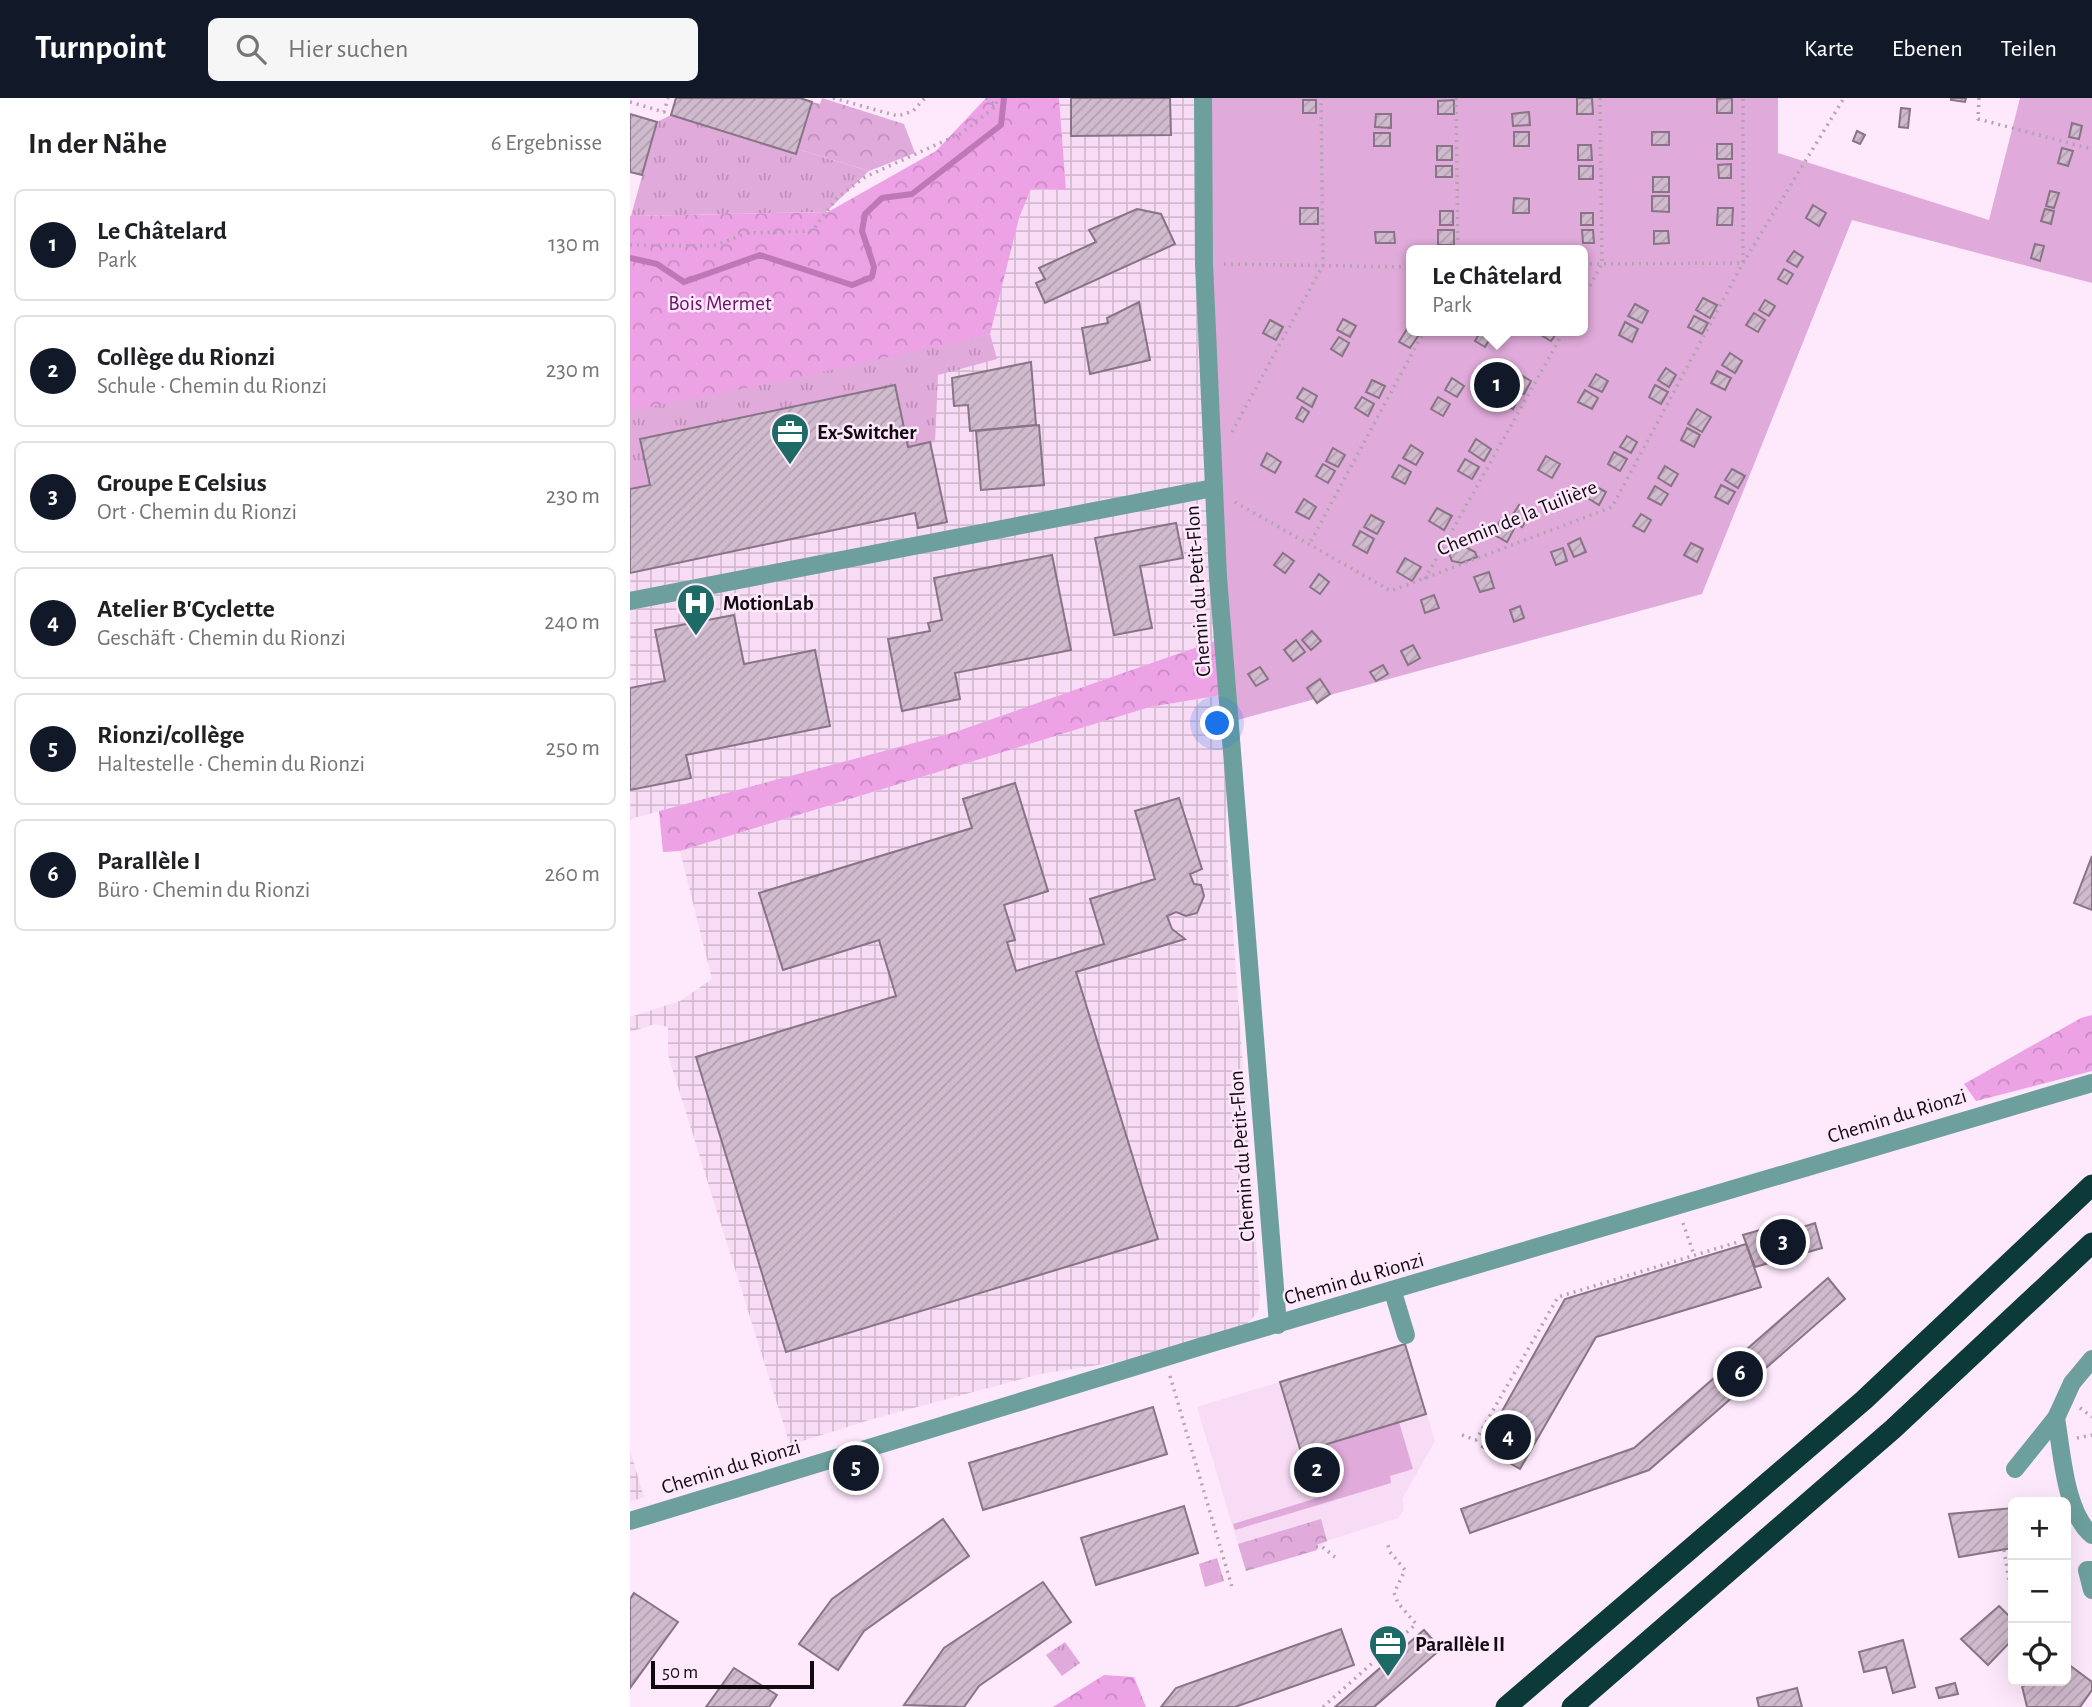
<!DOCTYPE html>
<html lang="de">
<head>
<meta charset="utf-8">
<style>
  body { margin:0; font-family:"Alegreya Sans",sans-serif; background:#f6f6f6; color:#202124 }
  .controls { position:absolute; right:21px; bottom:21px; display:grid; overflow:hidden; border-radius:10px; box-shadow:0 7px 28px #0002 }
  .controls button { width:63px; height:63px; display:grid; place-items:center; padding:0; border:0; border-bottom:2px solid #e0e0e0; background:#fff; color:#202124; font:35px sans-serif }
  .scale { position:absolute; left:21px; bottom:18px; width:163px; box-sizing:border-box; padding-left:7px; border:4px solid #110a10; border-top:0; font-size:19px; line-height:24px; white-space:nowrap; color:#110a10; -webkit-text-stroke:5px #fee8fc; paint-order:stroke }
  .you { position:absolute; left:588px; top:626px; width:24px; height:24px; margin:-18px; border:5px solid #fff; border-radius:50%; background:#1a73e8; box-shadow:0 0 0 10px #1a73e833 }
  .badge { display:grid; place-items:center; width:46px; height:46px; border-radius:50%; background:#111827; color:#fff; font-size:23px; font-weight:700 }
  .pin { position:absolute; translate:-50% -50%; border:4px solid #fff; box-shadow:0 2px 7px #0006 }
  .popup { position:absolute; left:776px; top:147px; width:182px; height:91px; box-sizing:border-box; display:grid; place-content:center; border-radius:10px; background:#fff; filter:drop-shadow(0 2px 5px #0005); font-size:23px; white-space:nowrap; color:#757577 }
  .popup b { font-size:26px; color:#202124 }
  .popup::after { content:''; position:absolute; left:50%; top:100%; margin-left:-14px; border:14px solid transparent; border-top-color:#fff }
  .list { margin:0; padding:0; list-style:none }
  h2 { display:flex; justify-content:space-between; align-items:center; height:91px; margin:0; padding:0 28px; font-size:30px }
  h2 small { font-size:23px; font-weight:400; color:#757577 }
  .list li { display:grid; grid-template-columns:46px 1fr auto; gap:21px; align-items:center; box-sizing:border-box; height:112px; margin:0 14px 14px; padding:0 14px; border:2px solid #e0e0e0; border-radius:10px }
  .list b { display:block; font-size:26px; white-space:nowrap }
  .list p { margin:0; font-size:23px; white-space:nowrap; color:#757577 }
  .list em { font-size:23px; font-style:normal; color:#757577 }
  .icon { flex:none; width:38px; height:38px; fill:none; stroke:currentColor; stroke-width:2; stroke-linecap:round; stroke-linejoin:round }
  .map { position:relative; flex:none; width:1462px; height:1609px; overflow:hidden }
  header { display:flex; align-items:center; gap:42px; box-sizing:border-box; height:98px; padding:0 35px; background:#111827; color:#fff }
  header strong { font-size:33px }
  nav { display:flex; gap:38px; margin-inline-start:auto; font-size:24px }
  .search { width:490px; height:63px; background:#f6f6f6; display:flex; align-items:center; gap:18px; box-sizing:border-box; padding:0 24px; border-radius:10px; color:#757577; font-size:26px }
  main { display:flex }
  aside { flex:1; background:#fff }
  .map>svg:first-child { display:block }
  .built { fill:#f8dbf4 }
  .industrial { fill:url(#industrial-grid) }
  .grass { fill:url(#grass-tufts) }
  .forest { fill:url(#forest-crowns) }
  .park { fill:url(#park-crowns) }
  .garden { fill:#e0aada; fill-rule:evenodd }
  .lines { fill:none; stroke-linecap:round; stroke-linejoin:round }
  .stream { stroke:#be78b8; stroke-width:6 }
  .building { fill:url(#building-hatch); stroke:#887486; stroke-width:2 }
  .path { stroke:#b4a3b3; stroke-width:3.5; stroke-dasharray:2 5; stroke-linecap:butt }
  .minor { stroke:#6da09d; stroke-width:18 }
  .highway { stroke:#0b3a38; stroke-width:21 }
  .labels { text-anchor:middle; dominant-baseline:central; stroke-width:5; stroke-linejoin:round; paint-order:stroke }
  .park-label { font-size:21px; fill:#691366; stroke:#fee8fc }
  .poi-label { font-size:21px; font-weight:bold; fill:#110a10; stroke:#fee8fc; text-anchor:start }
  .street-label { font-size:21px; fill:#110a10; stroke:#fee8fc }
</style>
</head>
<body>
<header>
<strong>Turnpoint</strong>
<div class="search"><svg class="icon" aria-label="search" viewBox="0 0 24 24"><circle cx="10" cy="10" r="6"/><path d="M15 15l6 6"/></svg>Hier suchen</div>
<nav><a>Karte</a><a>Ebenen</a><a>Teilen</a></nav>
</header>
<main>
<aside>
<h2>In der Nähe<small>6 Ergebnisse</small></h2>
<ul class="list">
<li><span class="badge">1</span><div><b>Le Châtelard</b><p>Park</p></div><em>130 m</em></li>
<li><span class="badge">2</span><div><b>Collège du Rionzi</b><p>Schule · Chemin du Rionzi</p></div><em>230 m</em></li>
<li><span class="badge">3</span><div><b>Groupe E Celsius</b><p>Ort · Chemin du Rionzi</p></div><em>230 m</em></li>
<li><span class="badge">4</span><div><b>Atelier B'Cyclette</b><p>Geschäft · Chemin du Rionzi</p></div><em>240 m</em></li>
<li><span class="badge">5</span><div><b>Rionzi/collège</b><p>Haltestelle · Chemin du Rionzi</p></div><em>250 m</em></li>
<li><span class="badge">6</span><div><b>Parallèle I</b><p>Büro · Chemin du Rionzi</p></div><em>260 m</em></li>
</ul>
</aside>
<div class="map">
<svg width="1462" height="1609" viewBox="0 0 1462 1609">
  <defs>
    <pattern id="industrial-grid" width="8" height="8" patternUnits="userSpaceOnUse" patternTransform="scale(1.75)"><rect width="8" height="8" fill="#f8dbf4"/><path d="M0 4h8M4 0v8" fill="none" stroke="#d4bbd0"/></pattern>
    <pattern id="grass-tufts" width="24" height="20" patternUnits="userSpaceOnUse" patternTransform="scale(1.75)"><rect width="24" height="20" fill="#e0aada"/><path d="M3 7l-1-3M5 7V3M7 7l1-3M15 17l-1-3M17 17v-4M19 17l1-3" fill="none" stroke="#bf91ba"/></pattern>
    <pattern id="forest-crowns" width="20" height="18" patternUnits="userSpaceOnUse" patternTransform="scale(1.75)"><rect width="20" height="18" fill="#eca2e5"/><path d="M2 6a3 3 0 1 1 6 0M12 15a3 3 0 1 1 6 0" fill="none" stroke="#c98ac3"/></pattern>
    <pattern id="park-crowns" width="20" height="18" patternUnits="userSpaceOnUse" patternTransform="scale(1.75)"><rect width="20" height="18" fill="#e0aada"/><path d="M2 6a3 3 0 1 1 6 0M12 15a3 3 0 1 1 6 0" fill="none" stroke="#bf91ba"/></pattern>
    <pattern id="building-hatch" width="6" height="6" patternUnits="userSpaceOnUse" patternTransform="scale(1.75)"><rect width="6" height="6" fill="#d0bacd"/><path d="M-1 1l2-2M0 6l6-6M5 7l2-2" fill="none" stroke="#b29faf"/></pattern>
  </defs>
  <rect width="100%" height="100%" fill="#fee8fc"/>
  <polygon class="built" points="775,1246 805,1343 772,1401 774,1412 768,1420 697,1443 687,1452 616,1473 567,1309"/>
  <g class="industrial">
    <polygon points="429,0 573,0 593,540 325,634 0,721 0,313 389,120 401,91 436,92"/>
    <polygon points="598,596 596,738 630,1199 628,1214 614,1229 500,1262 410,1276 239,1322 160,1347 38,957 38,929 25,926 0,934 0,919 50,903 82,881 50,753 520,609"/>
    <polygon points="0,1352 14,1399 0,1404"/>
  </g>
  <g class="grass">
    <polygon points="41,17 165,56 167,51 239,73 196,114 1,118 27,24"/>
    <polygon points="360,236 367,261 308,277 305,344 278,349 10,342 20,387 0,391 0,312"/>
    <polygon points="587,1460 594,1483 575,1489 569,1466"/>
    <polygon points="435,1544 450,1565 432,1578 416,1557"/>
  </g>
  <g class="forest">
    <polygon points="356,0 429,0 436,92 401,91 389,120 360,236 157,282 0,313 0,118 198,114 306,53"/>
    <polygon points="593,540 598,596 520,609 50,753 33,754 29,713 325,634"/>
    <polygon points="1462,917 1462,973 1346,1003 1334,986 1451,920"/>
    <polygon points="474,1577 504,1579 516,1609 423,1609"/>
  </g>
  <g class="park">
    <polygon points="192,0 274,26 285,55 239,73 167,51 182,4 190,6"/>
    <polygon points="691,1421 697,1443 686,1447 687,1452 616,1473 608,1446"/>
  </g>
  <g class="garden">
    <path d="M 573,0 L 1148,0 L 1148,55 L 1359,122 L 1390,0 L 1462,0 L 1462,185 L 1222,122 L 1072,496 L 600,624 ZM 781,152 L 953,152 L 953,233 L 781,233 Z"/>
    <polygon points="769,1324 783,1371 760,1378 761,1385 605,1432 603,1426 700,1396 686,1349"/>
  </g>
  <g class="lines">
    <polyline class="stream" points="0,160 27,166 54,184 130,157 222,187 242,179 244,169 232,133 235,116 252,100 282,96 371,27 374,0"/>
  </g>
  <g class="building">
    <polygon points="46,0 170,0 182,4 166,56 41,17"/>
    <polygon points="441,0 540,0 541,37 441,38"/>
    <polygon points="947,0 962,0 963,16 947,16"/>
    <polygon points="1102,0 1102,15 1087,15 1087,1"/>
    <polygon points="1321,0 1336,0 1335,4 1321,2"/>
    <rect x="673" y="2" width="13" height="13"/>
    <polygon points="824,2 824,16 808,16 808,3"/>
    <polygon points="1271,10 1280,11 1278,30 1269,29"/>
    <polygon points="899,14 900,27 883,28 882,16"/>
    <polygon points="0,16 27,24 12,77 0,74"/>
    <polygon points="746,16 761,16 761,30 745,29"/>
    <polygon points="1442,25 1452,28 1449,41 1439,39"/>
    <polygon points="1227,33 1235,37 1230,46 1223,43"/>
    <rect x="884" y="34" width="15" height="14"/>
    <rect x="1022" y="34" width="17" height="13"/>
    <rect x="744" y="35" width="16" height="13"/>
    <rect x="1087" y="46" width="15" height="15"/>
    <polygon points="948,47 961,47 962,62 948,62"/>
    <rect x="807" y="48" width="15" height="14"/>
    <polygon points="1432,50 1443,53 1438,68 1428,65"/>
    <polygon points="1101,66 1101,80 1089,80 1088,67"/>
    <rect x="806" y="68" width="16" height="11"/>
    <rect x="949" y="68" width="14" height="13"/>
    <rect x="1023" y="79" width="16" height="15"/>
    <polygon points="1420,93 1429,95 1424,110 1416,108"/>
    <polygon points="1022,98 1039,98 1039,114 1022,113"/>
    <polygon points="884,100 899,101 899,115 883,115"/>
    <polygon points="1183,107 1196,115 1189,128 1176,120"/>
    <rect x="670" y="110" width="18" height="16"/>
    <polygon points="1088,110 1103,110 1102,127 1087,127"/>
    <polygon points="507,111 531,116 545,146 415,205 406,185 415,181 409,170 466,144 459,132"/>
    <polygon points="1415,111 1424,113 1421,126 1411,123"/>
    <rect x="810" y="113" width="13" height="14"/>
    <rect x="951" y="115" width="12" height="12"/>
    <rect x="808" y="132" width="16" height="15"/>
    <polygon points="952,132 963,132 964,145 953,145"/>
    <polygon points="1024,133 1038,133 1039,145 1024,146"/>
    <polygon points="745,134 764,134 765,145 746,145"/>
    <polygon points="1405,146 1414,148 1410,163 1401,160"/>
    <polygon points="1164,153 1173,159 1167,169 1157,163"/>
    <polygon points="1154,171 1163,176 1157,186 1148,181"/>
    <polygon points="1073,200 1087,207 1080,220 1066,212"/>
    <polygon points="1135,202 1145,208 1139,218 1129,212"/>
    <polygon points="509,204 520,262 460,276 452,230 478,225 477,220"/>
    <polygon points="1005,206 1018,213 1012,225 998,218"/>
    <polygon points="1124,215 1135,222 1128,234 1116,227"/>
    <polygon points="1064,218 1078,225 1072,236 1058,229"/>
    <polygon points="713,221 726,228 720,239 707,232"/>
    <polygon points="640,222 653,229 646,242 633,235"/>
    <polygon points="995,224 1008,231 1002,244 989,237"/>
    <polygon points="777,231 788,238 780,250 769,244"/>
    <polygon points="851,233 863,236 855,249 845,243"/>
    <polygon points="911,233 928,233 921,243 909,236"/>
    <polygon points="709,239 719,245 712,258 701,251"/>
    <polygon points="1100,255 1112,263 1105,275 1092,267"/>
    <polygon points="401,264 406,327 340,333 338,307 324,308 322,280"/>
    <polygon points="1036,270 1046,277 1039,289 1028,282"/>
    <polygon points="1087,273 1101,280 1095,292 1081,285"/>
    <polygon points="886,274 901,283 894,296 879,287"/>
    <polygon points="966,276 978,283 972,294 959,288"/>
    <polygon points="822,280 834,288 827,299 815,292"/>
    <polygon points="742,282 755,288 749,300 736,294"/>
    <polygon points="265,287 278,349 300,344 317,424 288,430 285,415 0,475 0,391 20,387 10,341"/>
    <polygon points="1025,287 1038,294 1031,306 1019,299"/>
    <polygon points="673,290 687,298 682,309 667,300"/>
    <polygon points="875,291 889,299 883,311 869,303"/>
    <polygon points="955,292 968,300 962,311 948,304"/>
    <polygon points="732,299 744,306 738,318 725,310"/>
    <polygon points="808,299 820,306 813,318 801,311"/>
    <polygon points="672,309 679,314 673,324 666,320"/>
    <polygon points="1067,311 1081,319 1072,334 1058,326"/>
    <polygon points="409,327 414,387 351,392 346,333"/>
    <polygon points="1057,330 1070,337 1064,349 1051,342"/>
    <polygon points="997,338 1007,344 1001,355 990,349"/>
    <polygon points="846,341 861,351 854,363 839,353"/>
    <polygon points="781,347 793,355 786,367 773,360"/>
    <polygon points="703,350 715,357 708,369 696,363"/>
    <polygon points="984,354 997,361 990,373 978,366"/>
    <polygon points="637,355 651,364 645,375 631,367"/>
    <polygon points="916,358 930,366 922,380 908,372"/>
    <polygon points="835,361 849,369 842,381 828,373"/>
    <polygon points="693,366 705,373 698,385 686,378"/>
    <polygon points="769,367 781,374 775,386 762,379"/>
    <polygon points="1035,368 1048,376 1041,388 1028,380"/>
    <polygon points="1102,371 1115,378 1108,390 1095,382"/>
    <polygon points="963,387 976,394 969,407 956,399"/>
    <polygon points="1091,387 1105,394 1098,406 1085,399"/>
    <polygon points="1025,388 1038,396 1031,407 1018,400"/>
    <polygon points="674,401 686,409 679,421 666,414"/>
    <polygon points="889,407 901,415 892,429 880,421"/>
    <polygon points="807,410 822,418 814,432 799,423"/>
    <polygon points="1011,416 1021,422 1014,434 1003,428"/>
    <polygon points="741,417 754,424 747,436 734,429"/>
    <polygon points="870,423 884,431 877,444 863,436"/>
    <polygon points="546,425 553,460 510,468 522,530 484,537 465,440"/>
    <polygon points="730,433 744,441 737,455 723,447"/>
    <polygon points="950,440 956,454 944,459 938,446"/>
    <polygon points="822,442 845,454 847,459 831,465 822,463 817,451"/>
    <polygon points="1061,445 1073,451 1067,464 1054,457"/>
    <polygon points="933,450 937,463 926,467 921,454"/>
    <polygon points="653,455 664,463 655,475 644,467"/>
    <polygon points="422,457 441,552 325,575 330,601 272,613 258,541 300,533 298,525 312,522 304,480"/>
    <polygon points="775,460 791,469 782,483 767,474"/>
    <polygon points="859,474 864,490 850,494 844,479"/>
    <polygon points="689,476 699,484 690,496 680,489"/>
    <polygon points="804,497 809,510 795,515 791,502"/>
    <polygon points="890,508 894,520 884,524 880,512"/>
    <polygon points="104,517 114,566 185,552 200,628 56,657 61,680 0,692 0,590 35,583 25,532"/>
    <polygon points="682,533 691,543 681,552 672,542"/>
    <polygon points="666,542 675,554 663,563 654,552"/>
    <polygon points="783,547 790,560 778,567 771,553"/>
    <polygon points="753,567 758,576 746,583 740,574"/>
    <polygon points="630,569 638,581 626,588 618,576"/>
    <polygon points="690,581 700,596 687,605 677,590"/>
    <polygon points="385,685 418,793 374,807 385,842 377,844 386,873 474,846 460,801 525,781 505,713 549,700 572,771 560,776 564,786 571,787 574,798 567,815 556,818 546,814 537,818 542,831 555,841 446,874 528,1141 156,1254 66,959 266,898 249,842 153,872 129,795 342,730 333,701"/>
    <polygon points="1462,758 1462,812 1444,805"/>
    <polygon points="1165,1122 1167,1131 1185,1125 1192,1150 1125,1169 1113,1137"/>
    <polygon points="1116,1146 1131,1189 966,1239 890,1371 852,1349 935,1201"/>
    <polygon points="1198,1180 1215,1201 1019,1372 840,1435 831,1411 1004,1350"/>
    <polygon points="775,1246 796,1316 671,1354 650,1284"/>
    <polygon points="523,1309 537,1356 353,1412 339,1365"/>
    <polygon points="554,1408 568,1455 466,1487 451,1440"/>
    <polygon points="1383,1410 1383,1450 1329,1459 1319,1416"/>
    <polygon points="313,1421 339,1458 234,1533 208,1572 169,1546 202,1501"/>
    <polygon points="413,1484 441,1524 349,1588 334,1609 274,1607 314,1550"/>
    <polygon points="4,1495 48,1524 0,1590 0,1501"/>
    <polygon points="1369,1508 1383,1522 1383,1547 1380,1544 1358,1567 1331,1541"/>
    <polygon points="711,1531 724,1567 605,1609 531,1609 546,1590"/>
    <polygon points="794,1532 811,1551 744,1609 705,1609"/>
    <polygon points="1273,1542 1285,1589 1263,1595 1256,1569 1234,1574 1229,1554"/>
    <polygon points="1438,1566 1462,1584 1462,1592 1450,1609 1397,1609 1392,1588 1413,1583 1436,1583"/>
    <polygon points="104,1570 147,1597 139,1609 76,1609"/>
    <polygon points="1325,1585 1328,1596 1309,1600 1306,1590"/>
    <polygon points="1167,1590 1172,1609 1129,1609 1127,1600"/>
  </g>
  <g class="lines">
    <g class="path">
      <polyline points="203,0 268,18 283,13 295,0"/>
      <polyline points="356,0 365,7"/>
      <polyline points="826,0 828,152"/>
      <polyline points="1349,0 1348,21 1462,51"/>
      <polyline points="0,4 34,14 38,0"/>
      <polyline points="0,147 83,148 118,135 182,133 207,100 235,79 332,35 366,8 367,0"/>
      <polyline points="594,166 781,169"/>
      <polyline points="953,166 1113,165 1113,0"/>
      <polyline points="953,200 972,166 970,0"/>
      <polyline points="602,334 693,167 691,0"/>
      <polyline points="605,404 761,493 982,409 1113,165 1214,0"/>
      <polyline points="681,443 794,233"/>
      <polyline points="795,481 934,233"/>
      <polyline points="1053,1125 1064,1157"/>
      <polyline points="540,1278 602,1489"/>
      <polyline points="1450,1310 1462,1319"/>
      <polyline points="832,1337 846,1342 928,1199 1108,1144"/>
      <polyline points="1447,1340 1462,1337"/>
      <polyline points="686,1449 691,1448 705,1459"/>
      <polyline points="1374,1452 1379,1483 1383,1482"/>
      <polyline points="693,1609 786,1526 768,1505 764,1495 775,1472 760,1454 757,1444"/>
    </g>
    <g class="minor">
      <polyline points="573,0 574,166 588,479 648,1227"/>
      <polyline points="0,503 583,390"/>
      <polyline points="763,1194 776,1237"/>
      <path d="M 1426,1320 C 1432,1354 1435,1415 1462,1437"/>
      <polyline points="1385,1371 1426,1320 1442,1285 1462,1261"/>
      <polyline points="0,1423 579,1246 1462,985"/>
      <polyline points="1462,1472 1457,1472 1462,1492"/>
    </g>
    <g class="highway">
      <polyline points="876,1609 1234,1302 1462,1087"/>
      <polyline points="942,1609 1263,1331 1462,1145"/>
    </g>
  </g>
  <defs>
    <symbol id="office-pin" viewBox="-11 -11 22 30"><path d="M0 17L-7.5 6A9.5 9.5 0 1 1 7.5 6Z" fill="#1e6a67" stroke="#fee8fc"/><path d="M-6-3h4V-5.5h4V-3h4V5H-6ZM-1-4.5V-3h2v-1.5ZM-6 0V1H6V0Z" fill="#fff"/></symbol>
    <symbol id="hospital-pin" viewBox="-11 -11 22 30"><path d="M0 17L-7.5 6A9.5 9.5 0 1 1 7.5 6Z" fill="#1e6a67" stroke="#fee8fc"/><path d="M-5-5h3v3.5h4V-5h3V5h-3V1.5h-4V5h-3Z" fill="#fff"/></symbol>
  </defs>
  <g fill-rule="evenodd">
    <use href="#office-pin" x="138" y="312" width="44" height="60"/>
    <use href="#hospital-pin" x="44" y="483" width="44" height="60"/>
    <use href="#office-pin" x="736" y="1524" width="44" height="60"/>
  </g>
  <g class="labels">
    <g class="park-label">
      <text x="90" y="205">Bois Mermet</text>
    </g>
    <g class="poi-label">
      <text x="187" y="334">Ex-Switcher</text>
      <text x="93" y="505">MotionLab</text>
      <text x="785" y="1546">Parallèle II</text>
    </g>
    <g class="street-label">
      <text transform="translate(887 420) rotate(-22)">Chemin de la Tuilière</text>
      <text transform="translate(568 493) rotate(-94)">Chemin du Petit-Flon</text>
      <text transform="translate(1267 1018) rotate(-17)">Chemin du Rionzi</text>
      <text transform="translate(612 1058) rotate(-94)">Chemin du Petit-Flon</text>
      <text transform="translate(724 1181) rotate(-16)">Chemin du Rionzi</text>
      <text transform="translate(101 1369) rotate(-17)">Chemin du Rionzi</text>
    </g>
  </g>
</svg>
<div class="controls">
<button>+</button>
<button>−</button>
<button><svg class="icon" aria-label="locate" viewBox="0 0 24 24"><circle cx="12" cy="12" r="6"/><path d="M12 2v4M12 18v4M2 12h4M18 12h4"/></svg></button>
</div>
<div class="scale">50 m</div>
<div class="you"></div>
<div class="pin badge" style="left:867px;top:287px">1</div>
<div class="popup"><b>Le Châtelard</b>Park</div>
<div class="pin badge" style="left:687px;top:1372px">2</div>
<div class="pin badge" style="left:1153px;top:1144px">3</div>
<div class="pin badge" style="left:878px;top:1339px">4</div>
<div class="pin badge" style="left:226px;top:1370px">5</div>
<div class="pin badge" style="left:1110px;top:1276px">6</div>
</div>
</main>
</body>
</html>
